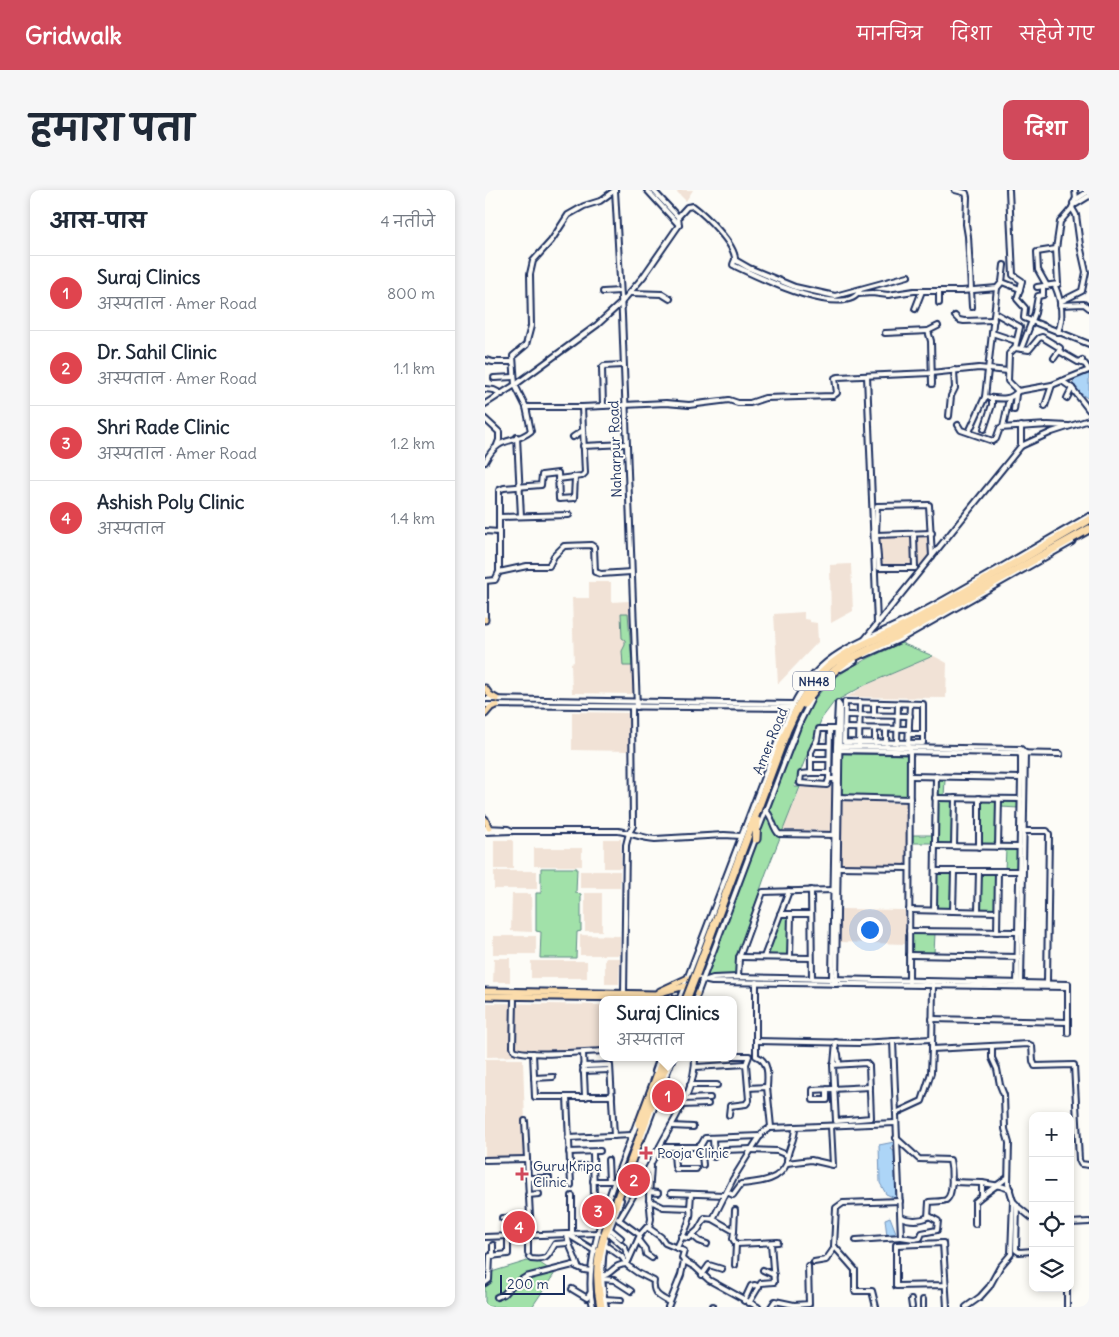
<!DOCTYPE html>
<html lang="hi">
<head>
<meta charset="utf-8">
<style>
  body { margin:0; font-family:Delius,"Playpen Sans Deva",sans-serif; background:#f6f6f7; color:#1f2937 }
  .controls { position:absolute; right:15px; bottom:15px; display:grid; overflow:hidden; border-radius:10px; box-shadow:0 2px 8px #0003 }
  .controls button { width:45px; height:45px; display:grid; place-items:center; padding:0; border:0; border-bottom:1px solid #e0e1e3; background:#fff; color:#1f2937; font:25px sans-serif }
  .scale { position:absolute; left:15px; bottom:12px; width:65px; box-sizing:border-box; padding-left:5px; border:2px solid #1b2f5e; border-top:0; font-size:14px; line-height:18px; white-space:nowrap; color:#1b2f5e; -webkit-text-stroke:4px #fdfcf7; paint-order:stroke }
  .you { position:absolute; left:384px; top:739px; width:18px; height:18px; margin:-12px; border:4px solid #fff; border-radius:50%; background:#1a73e8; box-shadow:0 0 0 8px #1a73e833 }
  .badge { display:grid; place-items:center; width:32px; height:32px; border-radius:50%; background:#d1495b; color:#fff; font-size:16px; font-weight:700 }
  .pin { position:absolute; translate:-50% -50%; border:2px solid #fff; box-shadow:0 1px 5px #0006 }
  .popup { position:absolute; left:114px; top:806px; width:138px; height:65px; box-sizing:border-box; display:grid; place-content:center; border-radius:10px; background:#fff; filter:drop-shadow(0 1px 4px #0005); font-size:16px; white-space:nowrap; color:#747a83 }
  .popup b { font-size:19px; color:#1f2937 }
  .popup::after { content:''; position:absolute; left:50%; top:100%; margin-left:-10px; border:10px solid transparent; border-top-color:#fff }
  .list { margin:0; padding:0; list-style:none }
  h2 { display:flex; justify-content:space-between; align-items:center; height:65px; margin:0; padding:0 20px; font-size:21px }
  h2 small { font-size:16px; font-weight:400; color:#747a83 }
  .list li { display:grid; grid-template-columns:32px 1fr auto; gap:15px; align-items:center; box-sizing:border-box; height:75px; padding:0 20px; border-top:1px solid #e0e1e3 }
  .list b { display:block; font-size:19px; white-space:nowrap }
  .list p { margin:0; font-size:16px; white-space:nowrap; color:#747a83 }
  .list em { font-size:16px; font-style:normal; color:#747a83 }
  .icon { flex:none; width:28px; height:28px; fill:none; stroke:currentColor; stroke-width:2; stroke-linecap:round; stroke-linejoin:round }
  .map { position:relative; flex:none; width:604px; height:1117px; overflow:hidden; border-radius:10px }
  header { display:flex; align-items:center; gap:30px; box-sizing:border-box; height:70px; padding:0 25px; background:#d1495b; color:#fff }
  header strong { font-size:24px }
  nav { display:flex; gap:28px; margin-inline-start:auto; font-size:18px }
  .intro { display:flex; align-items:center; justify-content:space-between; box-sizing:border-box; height:120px; padding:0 30px }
  h1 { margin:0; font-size:35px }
  .button { padding:12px 22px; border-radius:10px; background:#d1495b; color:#fff; font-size:18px; font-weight:700 }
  main { display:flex; gap:30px; padding:0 30px }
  aside { flex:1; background:#fff; border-radius:10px; box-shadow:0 2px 8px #0003 }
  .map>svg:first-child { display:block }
  .built { fill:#f1e2d6 }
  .green { fill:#a1e1a9; stroke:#5e8884 }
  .water { fill:#add5f7; stroke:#7393ba }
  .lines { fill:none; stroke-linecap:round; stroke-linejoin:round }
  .minor-casing { stroke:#1b2f5e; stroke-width:8 }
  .major-casing { stroke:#1b2f5e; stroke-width:9 }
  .highway-casing { stroke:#1b2f5e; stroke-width:11 }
  .minor { stroke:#fdfcf7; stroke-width:4 }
  .major { stroke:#fbdcab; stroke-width:5 }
  .highway { stroke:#fbdcab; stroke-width:7 }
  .highway-bridge-casing { stroke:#1b2f5e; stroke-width:11; stroke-linecap:butt }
  .highway-bridge { stroke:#fbdcab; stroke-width:7 }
  .poi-dot { fill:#d1495b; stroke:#fdfcf7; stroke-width:2 }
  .labels { text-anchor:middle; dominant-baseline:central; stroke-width:4; stroke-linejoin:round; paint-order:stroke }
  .shield { fill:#fdfcf7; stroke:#5f6c8c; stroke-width:1 }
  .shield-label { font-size:12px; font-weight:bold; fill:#1b2f5e }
  .street-label { font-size:14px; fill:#1b2f5e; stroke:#fdfcf7 }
  .poi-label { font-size:14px; fill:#1b2f5e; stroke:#fdfcf7; text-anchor:start }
</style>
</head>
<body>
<header>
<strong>Gridwalk</strong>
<nav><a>मानचित्र</a><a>दिशा</a><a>सहेजे गए</a></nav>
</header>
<div class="intro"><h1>हमारा पता</h1><a class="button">दिशा</a></div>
<main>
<aside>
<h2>आस-पास<small>4 नतीजे</small></h2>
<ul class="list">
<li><span class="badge" style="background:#e0444e">1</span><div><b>Suraj Clinics</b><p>अस्पताल · Amer Road</p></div><em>800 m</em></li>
<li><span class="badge" style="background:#e0444e">2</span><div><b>Dr. Sahil Clinic</b><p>अस्पताल · Amer Road</p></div><em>1.1 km</em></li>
<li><span class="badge" style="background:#e0444e">3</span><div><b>Shri Rade Clinic</b><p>अस्पताल · Amer Road</p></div><em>1.2 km</em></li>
<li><span class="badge" style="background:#e0444e">4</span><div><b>Ashish Poly Clinic</b><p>अस्पताल</p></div><em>1.4 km</em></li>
</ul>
</aside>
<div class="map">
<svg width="604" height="1117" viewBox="0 0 604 1117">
  <rect width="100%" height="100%" fill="#fdfcf7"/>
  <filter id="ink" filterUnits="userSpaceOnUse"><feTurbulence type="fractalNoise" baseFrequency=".02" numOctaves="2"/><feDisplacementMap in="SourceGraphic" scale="10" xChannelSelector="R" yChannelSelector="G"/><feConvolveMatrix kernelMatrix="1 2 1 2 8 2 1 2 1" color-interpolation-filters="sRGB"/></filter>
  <g filter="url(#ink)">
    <g class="built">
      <polygon points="190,0 208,0 201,11"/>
      <polygon points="443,339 444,366 432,381 390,383 388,342"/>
      <polygon points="366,374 368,421 346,433 345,375"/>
      <polygon points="104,392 126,392 126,412 145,411 149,504 87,503 86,473 89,472 87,408 104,408"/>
      <polygon points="319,422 319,429 325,430 325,432 332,433 333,452 293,494 289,424"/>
      <polygon points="449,466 462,473 461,508 362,507 381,495"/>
      <polygon points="87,522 146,523 145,561 87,560"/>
      <polygon points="316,597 347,598 347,641 298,640"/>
      <polygon points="357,611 421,613 421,675 356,675"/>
      <rect x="119" y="649" width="17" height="29"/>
      <rect x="9" y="650" width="19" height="29"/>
      <rect x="49" y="658" width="48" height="18"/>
      <rect x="9" y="681" width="43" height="18"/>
      <rect x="95" y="681" width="40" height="17"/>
      <rect x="100" y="703" width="17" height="38"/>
      <polygon points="27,704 46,704 47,742 26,741"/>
      <polygon points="355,719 420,720 420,754 355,752"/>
      <polygon points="95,745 135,746 135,765 95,765"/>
      <rect x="8" y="746" width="43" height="18"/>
      <polygon points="9,768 25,768 25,792 8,792"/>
      <polygon points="120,768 135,768 134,794 120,794"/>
      <rect x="46" y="771" width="56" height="17"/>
      <polygon points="2,813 118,815 118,864 2,867"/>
      <polygon points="0,869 38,869 41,967 0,968"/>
    </g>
    <g class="green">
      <polygon points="136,423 143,423 147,476 138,476 137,461 140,455 140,450 137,448"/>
      <path d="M 416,453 L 448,466 L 380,495 L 349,512 L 337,528 L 309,597 L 315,597 L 281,683 L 252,767 L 251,786 L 222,786 C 247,718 271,650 297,583 C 308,555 317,522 338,499 C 358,477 390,466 416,453 Z"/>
      <polygon points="357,564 423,565 422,606 357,605"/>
      <polygon points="451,590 460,590 459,607 451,607"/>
      <polygon points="452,610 468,610 467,654 451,654"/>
      <polygon points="516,610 534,611 533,618 516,617"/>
      <polygon points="496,611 511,612 511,655 496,655"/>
      <rect x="427" y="645" width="21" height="8"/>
      <polygon points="521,659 533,659 533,680 520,679"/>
      <polygon points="56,678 92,678 91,703 96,704 96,741 92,742 91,768 55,768 56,742 51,741 51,703 56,703"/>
      <polygon points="451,683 467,683 466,718 451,718"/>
      <rect x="495" y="683" width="16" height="36"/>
      <polygon points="296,725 305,726 304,765 282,765"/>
      <polygon points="426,744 450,744 449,763 426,763"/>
      <polygon points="49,1069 70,1083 47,1117 0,1117 0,1084"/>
    </g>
    <g class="water">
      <polygon points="604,183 604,209 596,204 588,194 589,189"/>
      <polygon points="409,952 406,959 409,961 410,965 412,1009 401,1004 395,993 394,955"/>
      <polygon points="405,1027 412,1045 402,1046 400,1029"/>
    </g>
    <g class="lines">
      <defs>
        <g id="minor">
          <polyline points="130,0 137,125 152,517"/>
          <polyline points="162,0 194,35"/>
          <polyline points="470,0 481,3 482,7 481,34 483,46 487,117"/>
          <polyline points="524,0 528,85 537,91 535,99"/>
          <polyline points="590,0 591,9"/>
          <polyline points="588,13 591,14 604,6"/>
          <path d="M 193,27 L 202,17 L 208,16 C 220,25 250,54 250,69 C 250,71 248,73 248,75 C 269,85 361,131 375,100"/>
          <polyline points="250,70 264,78 310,97 350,106 423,86"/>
          <polyline points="519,75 517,92 535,99 532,109 540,118 539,128 604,154"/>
          <polyline points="562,96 553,80 552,62 571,59"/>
          <path d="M 570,96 C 576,110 579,127 573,142"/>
          <polyline points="552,97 573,94 571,59 575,32 587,18 590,10 604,1"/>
          <polyline points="454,101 454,113"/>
          <polyline points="118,102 135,101"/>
          <polyline points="146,103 177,104 185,109"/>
          <polyline points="373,104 387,103 403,105 429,101 477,101 512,98 517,92"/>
          <polyline points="575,112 597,101 601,82 595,55 591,25 587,18"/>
          <polyline points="575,115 599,114 604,118"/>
          <polyline points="430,119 437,101"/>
          <polyline points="510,123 535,137 530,158 544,160 554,148 557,147 575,158 574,161 593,172 597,170"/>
          <polyline points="470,126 474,130 479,131 509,130"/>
          <polyline points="400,143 443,141"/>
          <polyline points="507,143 531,151"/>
          <polyline points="530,158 524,164 523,191 533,201"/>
          <polyline points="536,159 550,123 553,106 558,105 558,97"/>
          <polyline points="569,168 574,161"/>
          <polyline points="0,170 8,172 28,172"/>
          <polyline points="594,172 600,174 604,180"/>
          <polyline points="382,186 392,433"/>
          <polyline points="9,188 29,187"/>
          <polyline points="577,191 587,198 604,220"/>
          <polyline points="447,194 446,151 443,141 453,136"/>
          <polyline points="0,199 9,200 17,204"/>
          <polyline points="500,207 512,98"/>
          <polyline points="582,208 587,198"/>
          <polyline points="0,214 30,195 112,135 136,113 158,87 194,35 193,27 168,0"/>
          <polyline points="118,216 117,178 119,176 138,175"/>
          <polyline points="560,216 567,195"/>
          <polyline points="41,217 97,217 181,213 204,215 244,210 253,213 265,213 280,208 348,206 352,203 350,188 353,187 446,183 494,178 523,181"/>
          <polyline points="529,220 531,204"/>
          <polyline points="464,226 466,206 470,198 469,180"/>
          <polyline points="0,229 14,242 14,250 12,255"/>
          <polyline points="473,235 476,240 508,251 511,249 515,238 563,235 583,236"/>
          <polyline points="536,236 536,256"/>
          <polyline points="518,237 524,209"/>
          <polyline points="499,239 507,215 507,208"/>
          <path d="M 484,242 L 500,207 C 512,208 525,212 533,201 L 567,195 L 604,180"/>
          <polyline points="32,247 36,326"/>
          <polyline points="88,247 97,241"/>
          <polyline points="98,256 141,254"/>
          <path d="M 0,272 C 15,243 28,256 46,241 L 41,217 L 30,195 L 28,166 L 41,155 L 46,136 L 45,84 L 48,71 L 66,51 L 83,25 L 99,16 L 115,11 L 130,0"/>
          <polyline points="73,289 97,286 100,283 97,217"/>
          <polyline points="14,327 84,325"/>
          <polyline points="0,341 14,342"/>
          <polyline points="429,344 430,378 394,378 391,345 392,316 444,315 447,366"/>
          <polyline points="391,345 447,343"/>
          <polyline points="14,382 42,376 64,376 69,366 79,356 106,355 109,357 110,382 116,384 146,382"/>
          <polyline points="0,391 10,390 14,382 14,300 19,298 56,295 57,285 73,283 74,309 89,308 90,287"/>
          <polyline points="0,392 0,429"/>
          <polyline points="380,449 536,256 567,242 604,230"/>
          <polyline points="380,465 414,450 587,352"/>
          <polyline points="356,479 370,471"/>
          <polyline points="0,509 308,514"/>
          <polygon points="360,512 438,514 438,553 359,552"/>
          <polyline points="0,515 306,518"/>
          <polyline points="360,525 425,526"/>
          <polyline points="389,526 389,513"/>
          <polyline points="359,538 424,539"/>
          <polyline points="390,539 390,553"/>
          <polyline points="401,539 401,553"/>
          <polyline points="424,544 438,544"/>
          <polyline points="412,553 413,514"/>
          <polyline points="374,555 375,512"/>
          <polyline points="423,555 425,514"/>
          <polyline points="329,556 344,556"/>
          <polyline points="353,556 536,559 540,563"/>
          <polyline points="352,560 575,564"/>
          <polyline points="326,569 344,569"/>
          <polyline points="326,583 344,583"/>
          <polyline points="425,586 536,588"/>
          <polyline points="344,589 345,539"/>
          <polyline points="350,589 344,589 342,595 315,593 316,584 326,583 326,562 332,550 334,539 351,539"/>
          <polyline points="352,607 425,609"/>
          <polyline points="450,608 536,609"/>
          <polyline points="494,608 494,657"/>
          <path d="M 280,620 C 288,626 287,637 294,644 L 351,645"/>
          <polyline points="0,638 23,639 27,641"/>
          <polyline points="274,638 314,534 326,510"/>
          <polyline points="539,641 562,641 564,644 562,792"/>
          <path d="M 0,642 L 27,641 L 133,641 C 146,643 157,648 170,649 L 239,645 L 256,646"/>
          <polyline points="450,656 535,657"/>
          <polyline points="469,656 470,608"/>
          <polyline points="513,657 514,609"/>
          <polyline points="353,677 424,678"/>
          <polyline points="450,681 535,681"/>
          <polyline points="326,700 327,789"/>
          <polyline points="424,720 512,722"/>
          <polyline points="449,720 451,586"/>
          <polyline points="468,721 469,681"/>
          <polyline points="493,721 494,681"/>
          <polyline points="295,724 326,724"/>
          <polyline points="424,741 534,742"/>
          <polyline points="512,742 513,681"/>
          <polyline points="424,765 534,767"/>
          <polyline points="254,767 326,768"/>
          <polyline points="279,767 304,701"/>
          <polyline points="305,768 306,724"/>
          <polyline points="253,787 254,768 278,702 348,700"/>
          <polyline points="209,788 227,792 583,797 583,794"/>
          <polyline points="222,790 228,788 253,787 583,794"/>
          <path d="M 271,792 L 271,866 C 284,871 283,885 282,897"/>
          <polyline points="424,792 425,558"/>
          <polyline points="536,793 540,563"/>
          <polyline points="349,794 347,787 351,556 353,513 355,516 351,794"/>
          <polyline points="448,794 447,859 543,854 547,856 548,871 550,876 589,875 594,970 596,974 604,975"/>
          <polyline points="532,794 536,588 536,565 534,563"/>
          <polyline points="583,797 583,843"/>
          <polyline points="139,803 141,655 144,643 148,636 147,517"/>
          <path d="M 29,810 L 28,857 L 29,860 C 44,867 100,862 118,861"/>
          <path d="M 194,810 L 295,545 C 305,520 316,495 336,477 C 361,454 396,444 425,428 C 486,396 544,360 604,326"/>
          <polyline points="210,810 271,647"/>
          <polyline points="447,829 583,832"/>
          <polyline points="271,851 374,853 446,849"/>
          <polyline points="408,851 416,1047 429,1049 435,1048 437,1043 452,1040 453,1031 444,1026"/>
          <polyline points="507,856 507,868 512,879 515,895 519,905 520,939 524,953 523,994 528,1011 532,1015 531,1060 534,1062 548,1061"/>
          <polyline points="351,860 353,864 354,874"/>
          <polyline points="48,863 50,907 101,907"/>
          <polyline points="98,863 100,906 127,906"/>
          <polyline points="248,866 264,866 261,874"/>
          <polygon points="381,873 384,876 386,928 351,931 348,875"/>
          <polyline points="349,874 351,852"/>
          <polyline points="98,876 125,875 129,946"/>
          <polyline points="210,877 261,874 264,910 261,914 245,916 244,925"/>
          <polyline points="98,881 125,880"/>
          <polyline points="170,881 175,867"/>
          <polyline points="49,888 68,887"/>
          <polyline points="205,895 232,895"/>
          <polyline points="342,899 342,910 328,910 328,900 385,897"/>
          <polyline points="82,907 86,995"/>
          <polyline points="200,909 225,908"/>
          <polyline points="196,915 223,914"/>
          <polyline points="411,923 437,911 446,883 447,859"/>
          <polyline points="40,931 46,1045"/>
          <polyline points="186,936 208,937"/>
          <polyline points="285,938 411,933"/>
          <polyline points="158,947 188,867"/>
          <polyline points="83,948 147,945"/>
          <polyline points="228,948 229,967"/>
          <path d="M 411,948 L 434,969 L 465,970 C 467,979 469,1005 461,1010 C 456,1012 449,1011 444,1012 L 443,1027 C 435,1031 424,1031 416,1027"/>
          <polyline points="216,955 218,975"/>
          <polyline points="175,957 213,957 216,955 220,948 276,946"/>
          <polyline points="239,960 267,959"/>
          <polyline points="266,960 292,961 302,965"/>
          <polyline points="84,962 115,961"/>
          <polyline points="108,962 109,1008 116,1016 121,1018"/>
          <polyline points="172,962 189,964 190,976 191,979 211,979"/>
          <polyline points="0,970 42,969"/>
          <polyline points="123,970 124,991"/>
          <path d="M 302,973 C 301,961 310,951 310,938"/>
          <polyline points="85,977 108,976"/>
          <polyline points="43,988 64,988"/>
          <polyline points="108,991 131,991"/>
          <polyline points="467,992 497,993 497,1006 490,1012 490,1034"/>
          <polyline points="497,993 515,996 525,999"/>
          <polyline points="164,1002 173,1003"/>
          <path d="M 242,1002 L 248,1005 L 256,994 C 273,992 294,992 302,973 L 326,970 L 348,975 L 346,936"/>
          <polyline points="186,1003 240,1005"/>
          <polyline points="43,1005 54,1004"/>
          <polyline points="87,1006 87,1044"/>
          <polyline points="497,1006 522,988"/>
          <polyline points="164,1010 178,1017 205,1018 206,1004"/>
          <polyline points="532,1016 548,1029"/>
          <polyline points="17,1028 44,1027"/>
          <polyline points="133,1029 155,1045"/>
          <path d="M 134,1030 C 149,1006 162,981 175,956 C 189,929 211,899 210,867"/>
          <polyline points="585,1033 604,1032"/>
          <polyline points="164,1038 166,1029 164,1006 166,976"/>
          <polyline points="125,1039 136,1048"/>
          <polyline points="124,1041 136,1010"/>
          <polyline points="249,1041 250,1020"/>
          <polyline points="123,1043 140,1058 144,1069"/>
          <polyline points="43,1045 43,1063"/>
          <polyline points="207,1045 214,1051 222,1054"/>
          <polyline points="0,1047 82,1044 110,1061"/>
          <polyline points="196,1047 204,1048 213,1040 220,1028 228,1029"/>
          <polyline points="153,1050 160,1059 161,1064 167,1068"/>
          <polyline points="371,1050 416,1047"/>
          <polyline points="251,1054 293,1052"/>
          <polyline points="8,1055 8,1066"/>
          <path d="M 120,1055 L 137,1067 L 143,1076 L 153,1083 L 169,1091 C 167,1103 174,1107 184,1112"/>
          <path d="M 192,1058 C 196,1047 208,1030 205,1018"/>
          <path d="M 44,1067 L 46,1069 C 63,1071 62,1067 70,1054 L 83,1053"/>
          <polyline points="199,1071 210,1077 224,1090 273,1117"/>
          <polyline points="329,1072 341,1070 350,1057"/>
          <polyline points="142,1074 155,1045 162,1037 176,1047 180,1053 199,1061 197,1068 199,1071 196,1085 183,1117"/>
          <polyline points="250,1075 251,1054 248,1049 249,1041 228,1029 248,989 266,960 277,943 286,937 282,897 263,898"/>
          <path d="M 93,1077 C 90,1065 83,1056 82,1044 L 114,1043"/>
          <polyline points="278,1080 289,1085"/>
          <polyline points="217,1085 224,1075 237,1079"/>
          <path d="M 117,1086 C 127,1085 128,1074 142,1074"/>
          <polyline points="117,1089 129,1090 146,1101"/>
          <polyline points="0,1093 4,1090 5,1066 23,1064 23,1046"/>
          <polyline points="461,1095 411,1096 411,1055 458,1053 462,1117"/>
          <polyline points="582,1098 582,1117"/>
          <polyline points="87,1099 102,1108 106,1102"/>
          <polyline points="12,1107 19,1104 25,1097 41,1087 88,1075 99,1080 106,1081"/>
          <polyline points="119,1109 136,1110"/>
          <polyline points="426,1110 427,1117"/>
          <polyline points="438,1110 438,1117"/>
          <polyline points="259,1111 266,1096 270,1095 274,1097"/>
          <polyline points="264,1113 276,1093 289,1092 286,1053"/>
          <polyline points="228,1116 228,1117"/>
          <path d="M 108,1117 C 95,1064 134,983 152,932"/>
          <path d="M 121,1117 C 116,1095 116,1072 121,1050"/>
          <polyline points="286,1117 290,1111 309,1115 324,1114 323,1076"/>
          <polyline points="391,1117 387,1101 370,1101 370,1080 349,1056 351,1018 358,1013 415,1011"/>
          <polyline points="481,1117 495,1107 504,1097 515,1077 526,1064 528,1011"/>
        </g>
        <g id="major">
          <polyline points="0,429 0,430"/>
          <polyline points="0,498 5,505 12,509"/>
          <polyline points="0,524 6,517 12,515"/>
          <polyline points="0,629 4,638"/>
          <polyline points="0,801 171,804 200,796 212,804"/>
          <polyline points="175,801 203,788"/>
          <polyline points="0,806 152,808 197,810"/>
        </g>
        <g id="highway">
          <polyline points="319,514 335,493 361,471 424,440 604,339"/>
          <polyline points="271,649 272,631"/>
          <path d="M 210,787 L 302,540 C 313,516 323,495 343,477 C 366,457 396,448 423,434 C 484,400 544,365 604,330"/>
          <polyline points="154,934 179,867"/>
          <path d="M 116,1117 C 113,1103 112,1089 113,1075 C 115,1051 126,1027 134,1005 C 150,959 167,913 184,867"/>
        </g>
      </defs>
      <use href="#minor" class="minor-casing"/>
      <use href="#major" class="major-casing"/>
      <use href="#highway" class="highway-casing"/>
      <use href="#minor" class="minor"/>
      <use href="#major" class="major"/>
      <use href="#highway" class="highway"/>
      <defs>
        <polyline id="highway-bridge" points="201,810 210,787"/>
      </defs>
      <use href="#highway-bridge" class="highway-bridge-casing"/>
      <use href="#highway-bridge" class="highway-bridge"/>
    </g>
  </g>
  <g class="poi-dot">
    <path d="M158.5 955.5h5v5h5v5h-5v5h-5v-5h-5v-5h5z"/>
    <path d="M34.5 976.5h5v5h5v5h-5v5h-5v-5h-5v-5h5z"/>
  </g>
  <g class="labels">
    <rect class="shield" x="308" y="481.5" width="42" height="19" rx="4"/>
    <g class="shield-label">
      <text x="329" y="491">NH48</text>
    </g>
    <g class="street-label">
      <text transform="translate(130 259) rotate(-92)">Naharpur Road</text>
      <text transform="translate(285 551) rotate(-68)">Amer Road</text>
    </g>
    <g class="poi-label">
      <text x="172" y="963">Pooja Clinic</text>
      <text x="48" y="976">Guru Kripa<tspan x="48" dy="16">Clinic</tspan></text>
    </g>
  </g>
</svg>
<div class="controls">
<button>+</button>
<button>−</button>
<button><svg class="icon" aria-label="locate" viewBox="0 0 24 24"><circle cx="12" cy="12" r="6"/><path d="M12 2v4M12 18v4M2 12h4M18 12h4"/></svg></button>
<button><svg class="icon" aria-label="layers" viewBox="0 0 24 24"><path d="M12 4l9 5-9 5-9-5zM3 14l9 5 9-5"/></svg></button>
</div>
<div class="scale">200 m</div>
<div class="you"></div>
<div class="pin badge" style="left:183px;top:906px;background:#e0444e">1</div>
<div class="popup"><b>Suraj Clinics</b>अस्पताल</div>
<div class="pin badge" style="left:149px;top:990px;background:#e0444e">2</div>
<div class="pin badge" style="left:113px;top:1021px;background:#e0444e">3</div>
<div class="pin badge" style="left:34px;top:1037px;background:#e0444e">4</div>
</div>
</main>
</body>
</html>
